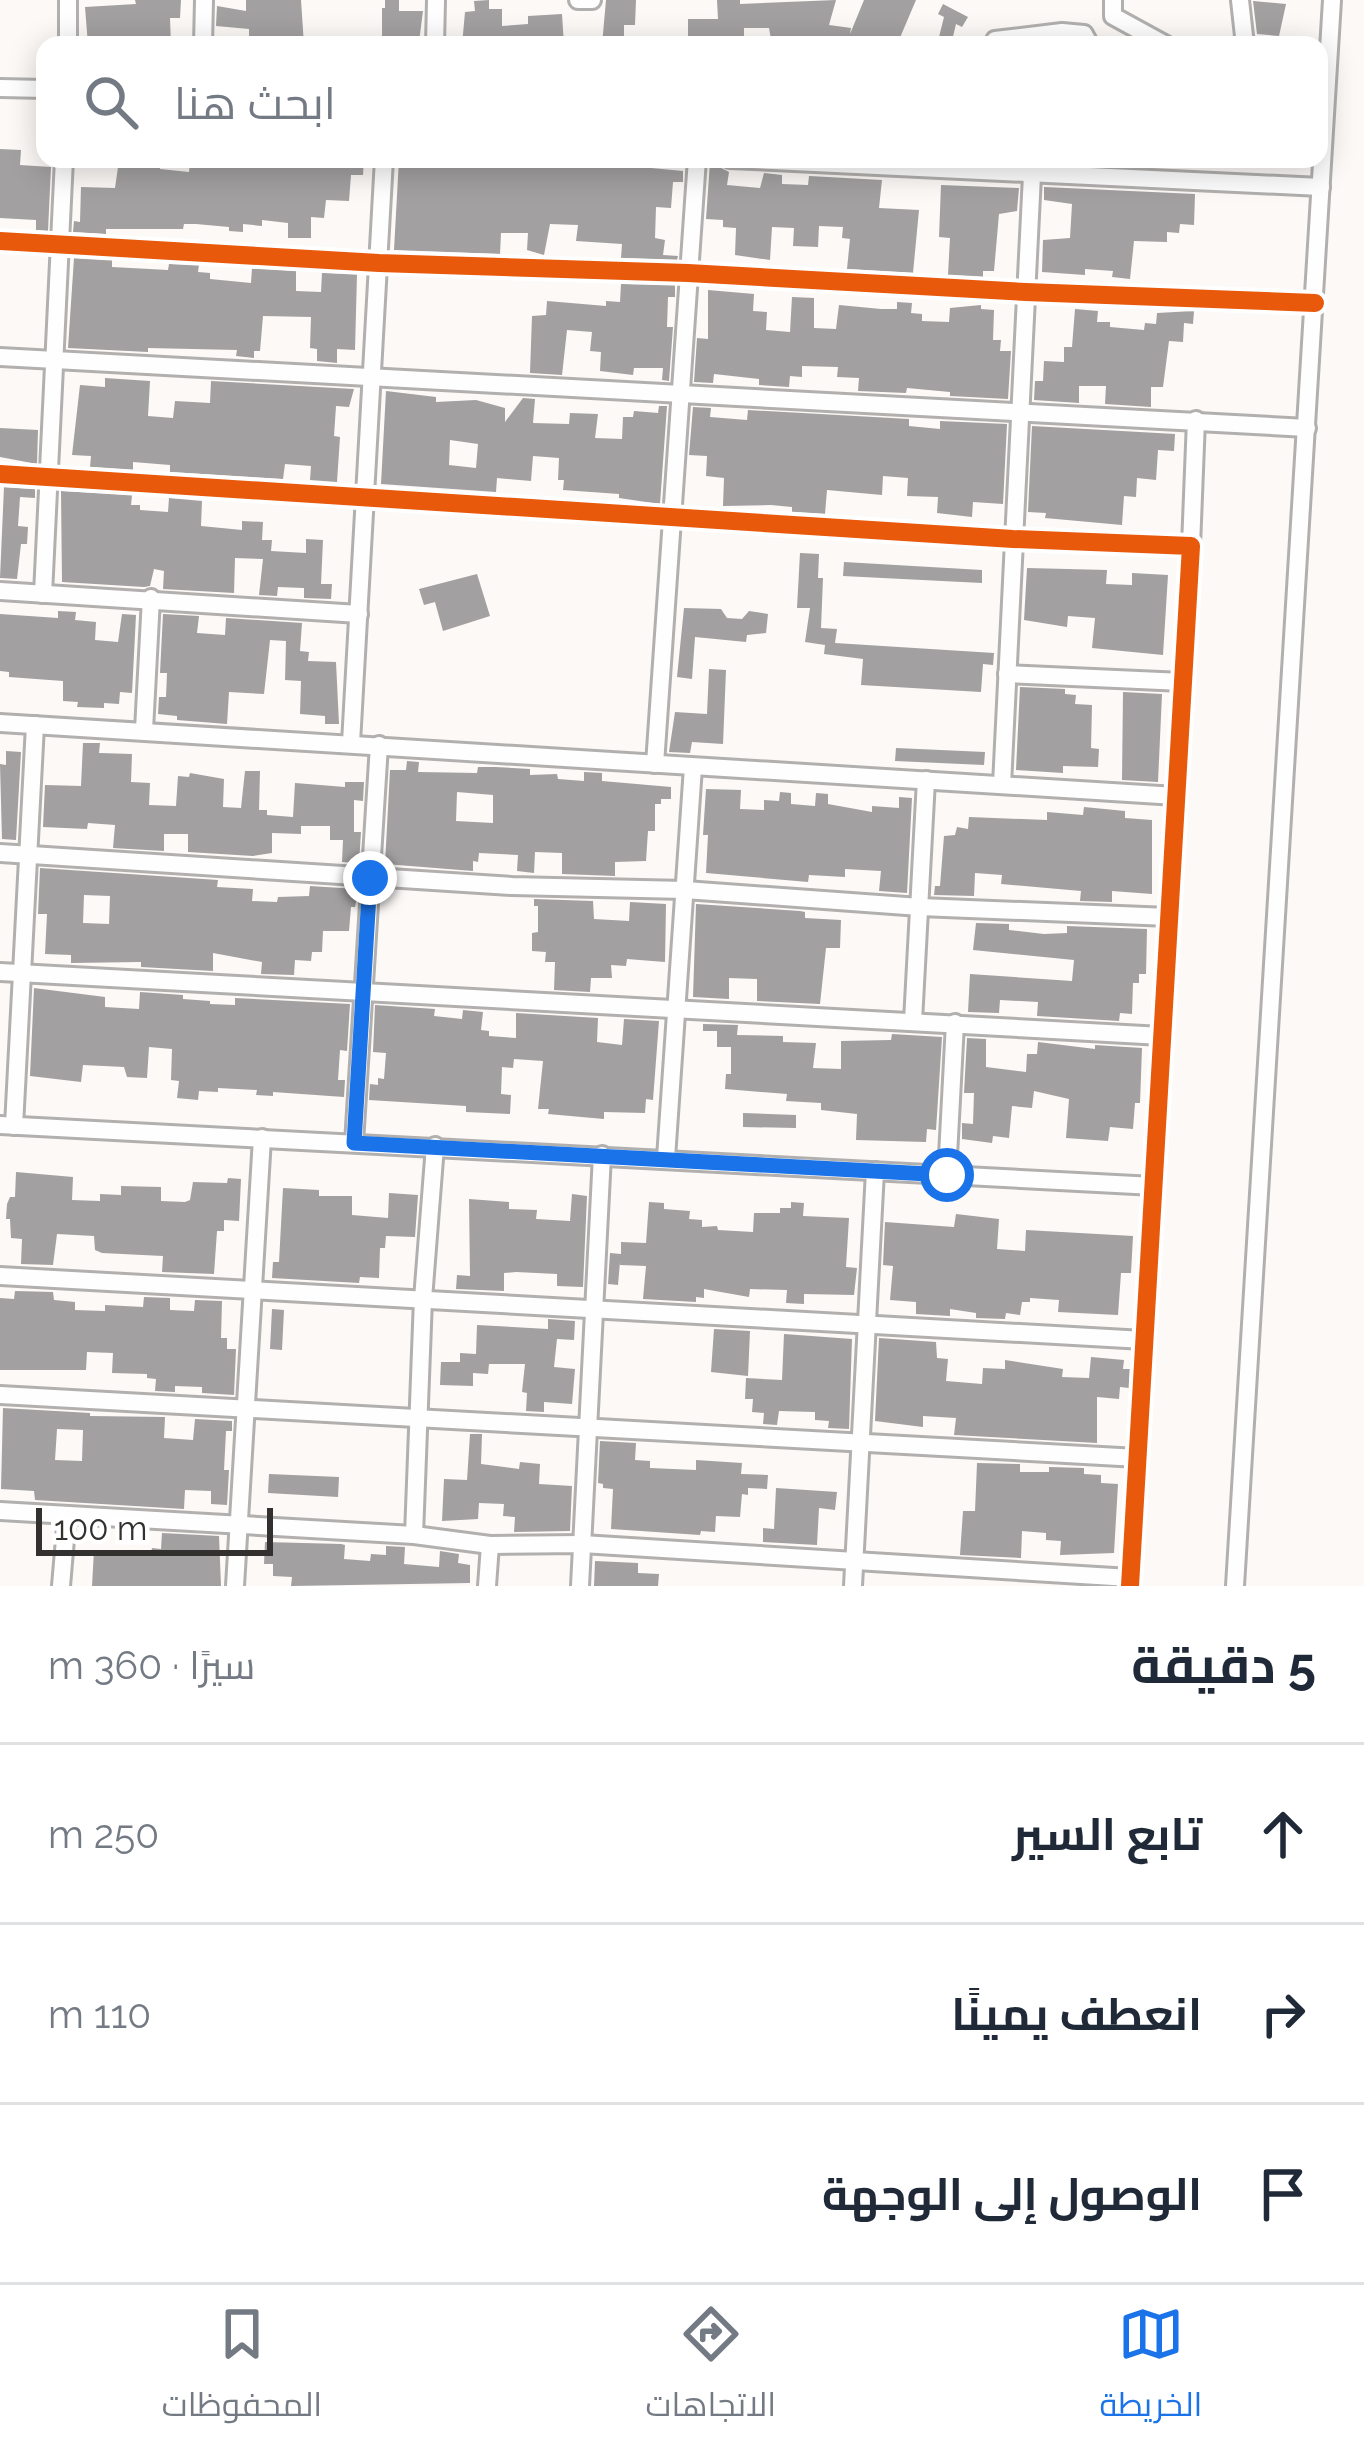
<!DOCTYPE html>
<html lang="ar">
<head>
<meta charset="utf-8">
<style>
  body { margin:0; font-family:Raleway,Cairo,sans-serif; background:#f6f6f7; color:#1f2937; direction:rtl }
  .scale { position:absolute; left:36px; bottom:30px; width:237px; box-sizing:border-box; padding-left:12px; border:6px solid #33312f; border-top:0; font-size:33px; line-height:42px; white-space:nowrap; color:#33312f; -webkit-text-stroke:9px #fff; paint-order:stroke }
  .stop { position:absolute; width:36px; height:36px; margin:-27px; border:9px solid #1a73e8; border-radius:50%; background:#fff }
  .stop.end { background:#1a73e8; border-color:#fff; box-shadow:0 3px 12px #0008 }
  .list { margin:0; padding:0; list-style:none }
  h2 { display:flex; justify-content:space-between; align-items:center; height:156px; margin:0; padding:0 48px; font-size:51px }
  h2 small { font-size:39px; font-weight:400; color:#747a83 }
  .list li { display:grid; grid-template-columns:78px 1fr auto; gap:36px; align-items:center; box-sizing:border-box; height:180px; padding:0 48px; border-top:3px solid #e0e1e3 }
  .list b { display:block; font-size:45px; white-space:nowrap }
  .list em { font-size:39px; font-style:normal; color:#747a83 }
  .icon { flex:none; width:66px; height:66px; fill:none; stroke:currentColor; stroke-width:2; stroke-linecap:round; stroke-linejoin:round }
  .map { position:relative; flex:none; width:1364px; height:1586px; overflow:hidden; direction:ltr }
  .search { position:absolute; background:#fff; box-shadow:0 6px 30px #0003; left:36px; right:36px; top:36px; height:132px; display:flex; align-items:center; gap:30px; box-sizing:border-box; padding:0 42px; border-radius:24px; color:#747a83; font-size:45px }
  .sheet { height:696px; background:#fff }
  nav { display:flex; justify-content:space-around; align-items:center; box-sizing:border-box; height:168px; border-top:3px solid #e0e1e3; background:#fff; font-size:33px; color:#747a83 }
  nav a { display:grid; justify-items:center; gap:6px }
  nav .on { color:#1a73e8 }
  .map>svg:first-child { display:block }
  .building { fill:#a2a0a0; fill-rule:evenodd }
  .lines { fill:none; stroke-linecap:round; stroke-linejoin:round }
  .minor-casing { stroke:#b2b0ae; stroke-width:22 }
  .minor { stroke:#fffefe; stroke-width:16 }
  .cycleway-casing { stroke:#fff; stroke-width:26 }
  .cycleway { stroke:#e8590c; stroke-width:18 }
  .route { stroke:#1a73e8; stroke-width:15 }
</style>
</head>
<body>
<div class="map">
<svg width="1364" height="1586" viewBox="0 0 1364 1586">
  <rect width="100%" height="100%" fill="#fcf9f7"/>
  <g class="building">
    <polygon points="135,0 181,0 180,18 170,18 171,45 88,45 85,7 136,4"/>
    <polygon points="246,0 301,0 304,45 257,44 257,39 249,39 249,29 216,26 217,6 246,11"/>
    <polygon points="385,0 399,0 399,11 423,11 419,42 382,43 382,8 385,8"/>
    <polygon points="489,0 489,9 502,9 502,26 528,24 528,16 562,14 564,45 462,45 465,12 475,11 474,1"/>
    <polygon points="606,0 636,0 635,25 624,25 624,45 602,45"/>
    <polygon points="717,0 740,0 740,4 836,0 829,25 851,28 850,34 864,0 916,0 899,40 859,40 850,36 849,45 772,45 769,28 744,28 744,45 688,40 688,19 718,19"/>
    <polygon points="1253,1 1286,4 1279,36 1257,34"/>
    <polygon points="943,4 968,17 962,27 956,24 951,45 937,45 944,17 938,14"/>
    <polygon points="0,149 21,150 20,165 51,167 48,231 36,230 36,220 0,218"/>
    <polygon points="134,159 160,159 160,169 189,172 190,162 204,163 204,159 364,159 363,175 351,175 349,201 326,200 324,218 311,217 311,238 288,238 288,223 262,220 262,226 243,224 243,232 229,231 229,227 196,224 184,224 183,229 106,229 106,234 73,232 74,221 80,222 81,187 115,188 119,160"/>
    <polygon points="399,159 478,159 564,166 565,162 606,165 606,159 620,159 619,165 683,171 683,182 673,182 671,208 656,207 655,238 665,240 663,255 678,256 677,260 621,258 622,244 576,241 578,225 550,224 544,255 527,250 528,233 501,233 500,254 394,250"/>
    <polygon points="710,162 729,172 727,185 760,188 764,173 782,175 782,184 808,185 809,176 882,180 879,208 919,210 913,273 847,269 850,239 842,238 843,227 819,226 818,247 793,246 794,228 772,227 770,260 735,255 736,228 723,227 723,220 706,219"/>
    <polygon points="941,185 1019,188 1017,211 999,214 994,271 983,271 983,277 948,275 950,238 939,237"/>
    <polygon points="1044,187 1195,194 1194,225 1180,224 1179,233 1167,232 1167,242 1134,241 1130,279 1112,277 1113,271 1085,269 1085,275 1042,272 1043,240 1070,238 1072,204 1044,200"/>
    <polygon points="74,258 112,260 112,267 168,270 169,264 199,265 198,272 210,273 210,279 251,283 252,268 296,271 296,291 321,292 322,273 357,274 355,350 337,349 337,363 317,361 317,349 310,348 311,317 263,316 260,351 254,351 254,358 236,356 237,350 148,348 148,352 68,348"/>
    <polygon points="621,284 675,285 675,297 668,297 667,327 673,327 669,381 662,380 663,368 634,368 633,375 600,371 601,352 590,351 592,332 567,330 562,375 530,373 532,316 546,315 547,301 606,306 606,301 620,302"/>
    <polygon points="708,290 754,294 753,311 767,312 766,330 790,332 792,297 814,298 814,328 836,329 839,305 881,309 897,309 897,302 912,303 911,313 922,314 922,321 949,322 950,308 981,305 981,309 994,310 993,340 1001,340 1000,351 1011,351 1008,399 950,396 950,392 907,388 906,393 858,391 859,378 837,377 838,367 802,366 802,377 790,376 789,387 759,385 759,379 714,374 713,383 694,382 697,338 708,339"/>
    <polygon points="1075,309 1098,311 1097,322 1110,322 1110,327 1144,330 1145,323 1156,324 1157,313 1194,311 1193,324 1184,323 1183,342 1169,341 1163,387 1151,387 1151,407 1105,404 1106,386 1079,386 1079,403 1034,400 1035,381 1043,381 1044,361 1064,362 1064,347 1072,347"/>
    <polygon points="105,378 150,381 148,416 173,418 175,401 210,403 211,381 354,389 349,407 336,406 334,436 340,437 337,482 310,480 311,466 285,464 283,479 170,472 170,465 133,462 133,470 90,467 91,456 72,455 80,385 105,387"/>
    <path d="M 386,391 L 436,397 L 436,402 L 476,400 L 505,408 L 505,422 L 523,398 L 535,399 L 533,423 L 569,424 L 570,413 L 598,414 L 595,438 L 622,439 L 623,417 L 633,417 L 634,411 L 658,413 L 659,406 L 667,406 L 660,504 L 619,498 L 619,494 L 563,490 L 564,480 L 558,480 L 559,458 L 533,456 L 531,481 L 497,478 L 496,492 L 381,484 ZM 450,440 L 478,444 L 476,468 L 449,465 Z"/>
    <polygon points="693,407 711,408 710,417 747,420 748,410 909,419 909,426 940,429 940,421 1007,424 1003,504 973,502 972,517 937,513 938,497 907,496 908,478 883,476 882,495 827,490 825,514 792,512 792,507 771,505 723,506 724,478 706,476 707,456 689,455"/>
    <polygon points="1032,426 1175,434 1174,451 1158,450 1156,480 1137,478 1136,497 1124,496 1122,525 1045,518 1046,513 1028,512"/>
    <polygon points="0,428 38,430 37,464 0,457"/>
    <polygon points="4,487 35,489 35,498 20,497 18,526 28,527 27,544 21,544 17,579 0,578"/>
    <polygon points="61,491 132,495 131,505 140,505 140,510 168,512 169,498 202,501 201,526 242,530 242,521 263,522 262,540 272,540 271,551 306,553 306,539 323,540 321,584 332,584 331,599 304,598 304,588 278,587 277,596 259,595 263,559 235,558 234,593 163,589 164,571 154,569 150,586 144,587 62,582"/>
    <polygon points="800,553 819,554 818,578 823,578 821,628 837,629 835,643 994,653 993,665 983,664 981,692 861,685 863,659 824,654 825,645 805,642 810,608 797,608"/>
    <polygon points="844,562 982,570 982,583 843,576"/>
    <polygon points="1027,568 1107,570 1106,584 1132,585 1132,573 1168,575 1163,655 1092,648 1095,618 1068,616 1067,627 1024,620"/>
    <polygon points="477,574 490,616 443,631 435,602 424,605 419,589"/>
    <polygon points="684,608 721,609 727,618 742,619 749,611 768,614 766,633 747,635 746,642 695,637 692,679 677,677"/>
    <polygon points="58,611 76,612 75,620 96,622 95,640 118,642 122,614 136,615 132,693 120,692 119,704 104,703 104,708 77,707 78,702 63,701 63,681 9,677 9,672 0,671 0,614 58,618"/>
    <polygon points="163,614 199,616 197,633 225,635 226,618 302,623 300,651 309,652 308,661 336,662 339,724 325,724 325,716 300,714 301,681 285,680 286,641 270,640 264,694 229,692 227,724 177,720 177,716 158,714 159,697 166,697 167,673 160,673"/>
    <polygon points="709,669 726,670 723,744 692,742 690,753 669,752 675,712 707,714"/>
    <polygon points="1020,687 1065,689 1065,694 1076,695 1075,704 1092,705 1091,748 1099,749 1098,767 1063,766 1063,773 1016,770"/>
    <polygon points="1123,692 1162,694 1158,782 1122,780"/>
    <polygon points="83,743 100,743 99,753 132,754 131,782 150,783 149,805 176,806 178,776 189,777 190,773 224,779 223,807 241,808 245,771 260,771 259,810 267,810 267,815 293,817 295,783 345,787 345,782 364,782 363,801 354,800 354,832 361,832 359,863 342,862 343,840 330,840 330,826 301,826 301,834 272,833 272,853 253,856 188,852 188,834 164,834 164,851 113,848 115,825 88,823 87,829 43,827 45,785 81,786"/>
    <polygon points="896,748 985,752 984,765 895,761"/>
    <polygon points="6,751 21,752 16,840 2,839 0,764 6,765"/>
    <path d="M 407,761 L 419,762 L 418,772 L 477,773 L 478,767 L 495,767 L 530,769 L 530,775 L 557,774 L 558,779 L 584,781 L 584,772 L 602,773 L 602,781 L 671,787 L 671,799 L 661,799 L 661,804 L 655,804 L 655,831 L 648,831 L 646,861 L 615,862 L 615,876 L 562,874 L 562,853 L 535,852 L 534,873 L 517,871 L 518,855 L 479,853 L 478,862 L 473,861 L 473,871 L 385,864 L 390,770 L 406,770 ZM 457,792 L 493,795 L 493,823 L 456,821 Z"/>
    <polygon points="706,789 741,790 740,809 764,810 764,800 779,801 780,792 791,793 791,804 815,806 816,793 828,794 828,804 872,812 872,806 899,808 899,797 912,798 907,893 879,891 881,871 845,869 845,877 809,875 808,882 706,873 708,835 703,835"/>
    <polygon points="1084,807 1125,811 1125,818 1152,820 1152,894 1112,891 1112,902 1080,901 1081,891 1001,884 1002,875 975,873 974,896 934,895 935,886 940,886 944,836 955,835 957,827 968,829 969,817 1047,820 1047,812 1083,815"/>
    <path d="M 40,868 L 218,880 L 217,887 L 253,889 L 252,901 L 277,902 L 278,897 L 309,896 L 310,886 L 357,889 L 356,902 L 355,907 L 351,907 L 349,931 L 323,931 L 322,952 L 312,952 L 311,961 L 295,960 L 294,975 L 261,974 L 262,962 L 213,953 L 213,971 L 141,967 L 141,962 L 71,963 L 71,955 L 45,954 L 47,914 L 38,914 ZM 84,895 L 110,896 L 109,924 L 83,923 Z"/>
    <polygon points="534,899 593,901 594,919 629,921 630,902 666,904 665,962 627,959 626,966 611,965 612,978 591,978 590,992 554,990 555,962 545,962 546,952 532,951 532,933 538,932 538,906 534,906"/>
    <polygon points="696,904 800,911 805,912 805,918 841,920 840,948 826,948 820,1004 757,1001 757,979 729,978 729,999 693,997"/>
    <polygon points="976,923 1009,924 1009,930 1044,934 1067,933 1067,926 1147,929 1146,974 1139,974 1139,983 1133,983 1132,1014 1120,1013 1119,1021 1037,1016 1038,1002 1000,1000 999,1013 968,1012 970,974 1072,981 1074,960 973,950"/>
    <polygon points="34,988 105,997 105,1007 139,1009 140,992 183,995 183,999 210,1001 210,1004 235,1005 235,998 350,1004 347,1051 340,1050 338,1080 345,1080 344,1097 273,1092 273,1096 256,1095 257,1090 218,1088 218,1092 199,1091 198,1100 177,1098 179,1081 171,1080 172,1049 149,1047 147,1078 127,1077 124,1067 83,1065 81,1082 30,1076"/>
    <polygon points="375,1005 435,1009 434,1016 462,1019 463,1010 483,1012 481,1030 489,1031 489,1036 516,1038 516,1013 598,1018 597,1042 622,1045 624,1019 659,1021 653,1100 646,1099 645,1113 604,1112 604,1119 548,1114 549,1109 538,1109 543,1061 514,1059 513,1068 502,1067 501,1094 511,1095 510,1114 466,1112 466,1106 369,1100 370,1084 378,1085 378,1078 384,1079 386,1053 373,1052"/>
    <polygon points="703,1024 738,1025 737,1035 783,1036 783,1042 816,1043 813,1068 841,1069 841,1041 891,1040 892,1034 942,1037 936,1130 927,1129 926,1142 856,1140 857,1114 821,1110 821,1103 786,1101 787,1094 725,1089 726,1074 731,1074 731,1047 717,1047 717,1031 703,1031"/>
    <polygon points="967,1038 986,1039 986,1067 1026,1072 1027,1054 1037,1054 1038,1042 1095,1049 1095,1045 1142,1048 1140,1103 1135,1103 1133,1129 1110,1127 1108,1141 1066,1138 1069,1099 1034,1091 1032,1108 1012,1106 1009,1138 993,1136 992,1143 962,1139 962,1123 973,1124 974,1093 964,1093"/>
    <polygon points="743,1113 796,1115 796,1128 743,1127"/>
    <polygon points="16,1172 73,1177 72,1200 100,1201 100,1194 121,1195 121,1186 161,1187 161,1201 185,1202 190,1200 193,1182 227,1183 228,1178 241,1179 239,1221 224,1220 224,1231 217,1231 214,1274 162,1272 163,1256 102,1253 95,1250 94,1236 57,1234 53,1265 21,1264 22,1239 11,1238 10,1219 6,1219 7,1204 10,1197 15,1197"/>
    <polygon points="283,1188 319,1190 319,1196 352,1196 352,1215 388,1218 389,1193 418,1195 415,1237 386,1236 385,1248 380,1248 379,1278 360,1277 359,1283 272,1278 273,1262 279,1262"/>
    <polygon points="572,1194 587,1196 583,1287 557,1286 557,1274 516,1272 504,1273 504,1291 456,1289 457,1275 470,1276 469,1199 509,1202 509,1209 537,1210 536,1219 570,1221"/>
    <polygon points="649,1202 664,1203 664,1209 690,1211 689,1219 702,1220 702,1227 717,1226 718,1230 753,1232 754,1213 780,1213 780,1208 791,1208 791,1202 804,1203 803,1216 849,1218 846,1267 857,1268 854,1295 804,1294 804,1304 786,1303 787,1290 750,1289 749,1297 704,1289 704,1298 696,1297 696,1302 643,1299 646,1266 620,1265 620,1262 618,1285 608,1284 610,1253 621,1254 621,1242 646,1243"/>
    <polygon points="956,1214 999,1219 997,1249 1025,1251 1026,1230 1133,1236 1131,1273 1121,1273 1118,1315 1058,1312 1059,1300 1030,1298 1030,1302 1022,1302 1020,1315 1006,1313 1005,1319 976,1318 976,1313 950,1309 950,1316 916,1314 916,1302 890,1300 893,1266 883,1265 885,1222 954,1227"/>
    <polygon points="15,1291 53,1292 54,1300 75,1302 75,1310 105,1311 105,1305 143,1307 144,1297 170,1298 170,1310 194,1311 195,1300 222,1301 221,1338 227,1338 227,1349 236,1349 234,1395 202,1393 202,1387 175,1386 175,1392 155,1391 156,1379 147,1378 147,1374 112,1373 113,1353 87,1352 86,1370 0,1370 0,1298 14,1299"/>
    <polygon points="272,1309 284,1310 282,1350 270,1349"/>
    <polygon points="548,1319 575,1321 574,1340 557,1339 554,1367 575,1369 572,1404 544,1402 544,1412 526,1411 527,1393 522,1392 525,1364 489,1364 488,1374 473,1373 473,1386 440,1385 441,1362 460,1362 460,1353 476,1354 477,1325 548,1329"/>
    <polygon points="714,1329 750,1331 748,1376 711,1372"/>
    <polygon points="784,1334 852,1339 849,1429 828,1428 829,1421 815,1420 815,1412 779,1411 777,1425 763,1424 764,1413 752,1412 753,1399 745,1399 746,1378 782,1380"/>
    <polygon points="879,1338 936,1342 937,1358 948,1359 946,1381 982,1384 983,1368 1005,1369 1005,1360 1063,1369 1062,1377 1089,1378 1091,1357 1124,1360 1123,1369 1130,1369 1129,1388 1120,1387 1119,1399 1097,1397 1097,1443 954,1435 956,1418 923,1416 923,1427 875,1421"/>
    <path d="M 3,1408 L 90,1413 L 90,1416 L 165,1417 L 164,1438 L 193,1440 L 195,1419 L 232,1421 L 232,1431 L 226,1431 L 224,1470 L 229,1470 L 227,1505 L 211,1504 L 211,1491 L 185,1490 L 184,1509 L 35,1500 L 34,1491 L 1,1489 ZM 57,1429 L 83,1430 L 82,1461 L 55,1460 Z"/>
    <polygon points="470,1434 482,1434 481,1464 519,1469 520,1462 540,1464 539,1484 572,1486 570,1531 514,1532 515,1517 503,1516 504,1504 479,1503 478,1519 442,1521 444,1479 467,1480"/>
    <polygon points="600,1441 636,1443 635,1460 650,1461 650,1468 696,1470 696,1460 742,1463 741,1474 768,1475 767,1489 748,1488 748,1495 742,1494 740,1517 716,1516 715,1532 701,1531 700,1535 611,1529 613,1489 603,1488 603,1484 598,1483"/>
    <polygon points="977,1463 1020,1464 1020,1472 1049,1472 1049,1467 1084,1468 1084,1474 1101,1475 1101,1483 1118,1484 1114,1553 1060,1555 1061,1541 1046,1540 1046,1533 1022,1531 1021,1558 960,1555 963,1511 975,1511"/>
    <polygon points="269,1474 339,1477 338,1497 268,1493"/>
    <polygon points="776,1488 837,1492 835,1510 819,1508 817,1545 763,1542 763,1528 774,1529"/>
    <polygon points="162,1533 219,1536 221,1586 92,1586 94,1550 151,1553 152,1548 161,1549"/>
    <polygon points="265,1542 341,1544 345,1545 344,1559 370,1561 371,1554 386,1555 386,1546 405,1547 404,1564 439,1567 440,1551 459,1554 458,1563 470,1565 470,1583 291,1586 292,1577 273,1576 273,1564 264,1564"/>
    <polygon points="595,1561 638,1563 638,1573 659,1574 658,1586 594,1586"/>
  </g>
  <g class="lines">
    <defs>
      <g id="minor">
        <polyline points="68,0 68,45"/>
        <polyline points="578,0 592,0"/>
        <polyline points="1113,0 1113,16 1166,45"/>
        <polyline points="1240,0 1245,45"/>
        <polyline points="995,40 1062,32 1084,34 1090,45"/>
        <polyline points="203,45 204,0"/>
        <polyline points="435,45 436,0"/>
        <polyline points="0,88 45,89"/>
        <polyline points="730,159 1321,187"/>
        <polyline points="0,241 379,263 688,273 1026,292 1315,303"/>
        <polyline points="0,357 1307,428"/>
        <polyline points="0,474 1013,539 1191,546 1130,1586"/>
        <polyline points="1191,546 1196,420"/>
        <polyline points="0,591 359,614"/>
        <polyline points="43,594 64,159"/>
        <polyline points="1007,674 1183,682"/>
        <polyline points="0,723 1176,796"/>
        <polyline points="144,730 151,598"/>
        <polyline points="351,743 384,159"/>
        <polyline points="655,764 697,159"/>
        <polyline points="1002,785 1032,175"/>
        <polyline points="0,853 512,886 685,890 920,907 1169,917"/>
        <polyline points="0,972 1162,1036"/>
        <polyline points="913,1021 926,780"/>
        <polyline points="0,1125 1154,1186"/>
        <polyline points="14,1126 35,725"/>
        <polyline points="354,1143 379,745"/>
        <polyline points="666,1158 693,767"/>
        <polyline points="947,1175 955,1023"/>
        <polyline points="0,1276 1144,1340"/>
        <polyline points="0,1395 1138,1458"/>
        <polyline points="0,1511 414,1535 490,1545 582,1544 1130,1578"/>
        <polyline points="414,1535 423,1299 435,1146"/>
        <polyline points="61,1586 67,1516"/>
        <polyline points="235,1586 262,1138"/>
        <polyline points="487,1586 490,1545"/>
        <polyline points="580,1586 602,1155"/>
        <polyline points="853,1586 875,1171"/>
        <polyline points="1235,1586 1332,0"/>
      </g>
    </defs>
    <use href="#minor" class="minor-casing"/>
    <use href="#minor" class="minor"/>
    <defs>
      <g id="cycleway">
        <polyline points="0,241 379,263 688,273 1026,292 1315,303"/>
        <polyline points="0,474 1013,539 1191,546 1130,1586"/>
      </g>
    </defs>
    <use href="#cycleway" class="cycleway-casing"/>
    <use href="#cycleway" class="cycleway"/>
  </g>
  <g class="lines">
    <polyline class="route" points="370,878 354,1143 947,1175"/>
  </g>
</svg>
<div class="scale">100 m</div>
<div class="stop" style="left:947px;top:1175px"></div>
<div class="stop end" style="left:370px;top:878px"></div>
<div class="search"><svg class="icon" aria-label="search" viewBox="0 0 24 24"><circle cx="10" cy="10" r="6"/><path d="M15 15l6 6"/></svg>ابحث هنا</div>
</div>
<section class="sheet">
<h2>5 دقيقة<small>سيرًا · 360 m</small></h2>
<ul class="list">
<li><svg class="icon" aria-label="ahead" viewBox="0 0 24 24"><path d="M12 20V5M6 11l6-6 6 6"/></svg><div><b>تابع السير</b></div><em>250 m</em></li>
<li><svg class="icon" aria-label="right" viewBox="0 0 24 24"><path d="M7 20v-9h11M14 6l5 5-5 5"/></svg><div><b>انعطف يمينًا</b></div><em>110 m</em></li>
<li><svg class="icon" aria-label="arrive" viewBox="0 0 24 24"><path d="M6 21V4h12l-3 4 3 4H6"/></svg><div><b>الوصول إلى الوجهة</b></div></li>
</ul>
</section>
<nav>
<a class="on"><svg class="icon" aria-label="map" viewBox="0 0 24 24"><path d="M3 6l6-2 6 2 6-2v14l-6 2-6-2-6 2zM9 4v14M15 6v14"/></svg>الخريطة</a>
<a><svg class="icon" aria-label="directions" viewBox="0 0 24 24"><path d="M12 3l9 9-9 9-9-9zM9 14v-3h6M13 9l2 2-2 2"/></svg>الاتجاهات</a>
<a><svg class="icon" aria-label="saved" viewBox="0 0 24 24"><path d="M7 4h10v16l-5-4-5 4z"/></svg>المحفوظات</a>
</nav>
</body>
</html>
